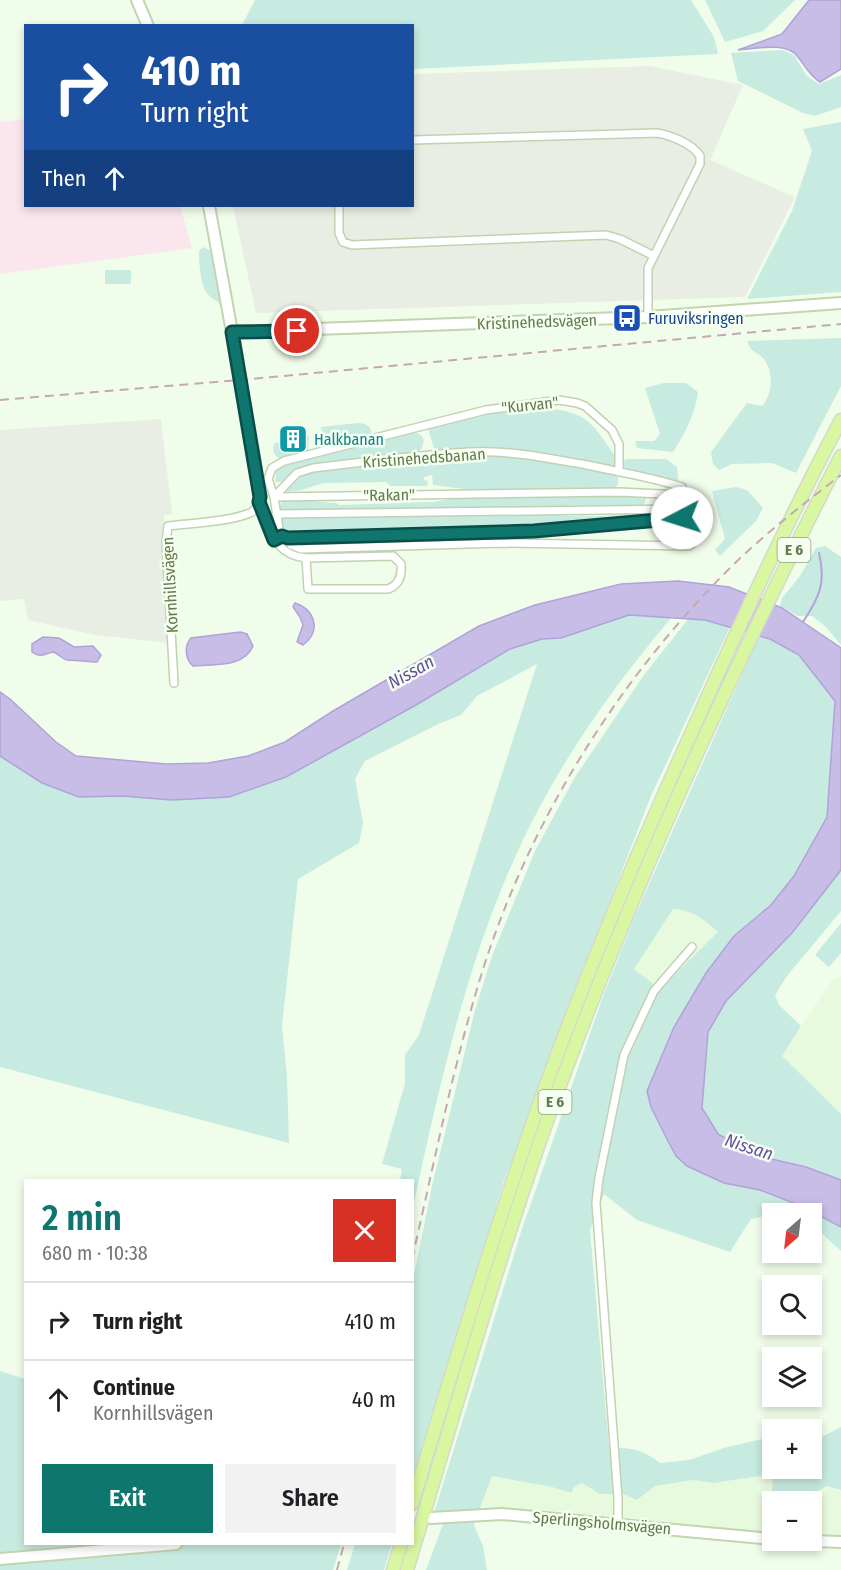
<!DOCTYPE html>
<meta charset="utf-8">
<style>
:root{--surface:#fff;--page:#f2f2f2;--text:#202124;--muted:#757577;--line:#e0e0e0;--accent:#0f766e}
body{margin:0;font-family:"Fira Sans Condensed",sans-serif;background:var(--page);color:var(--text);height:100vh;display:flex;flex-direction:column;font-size:22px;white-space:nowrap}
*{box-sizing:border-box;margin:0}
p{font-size:20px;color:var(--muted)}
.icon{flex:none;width:33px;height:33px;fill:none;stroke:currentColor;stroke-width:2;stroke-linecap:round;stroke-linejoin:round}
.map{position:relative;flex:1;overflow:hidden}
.sheet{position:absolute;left:24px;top:1179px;width:390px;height:366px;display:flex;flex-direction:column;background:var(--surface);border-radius:0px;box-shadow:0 3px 9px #0003}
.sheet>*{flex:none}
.guide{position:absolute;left:24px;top:24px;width:390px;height:183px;border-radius:0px;box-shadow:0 3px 9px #0003;background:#1a4fa0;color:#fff;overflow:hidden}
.needle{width:39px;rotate:208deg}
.controls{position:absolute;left:762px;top:1203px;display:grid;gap:12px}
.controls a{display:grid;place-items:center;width:60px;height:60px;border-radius:0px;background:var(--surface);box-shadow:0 3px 9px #0003;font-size:30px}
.pin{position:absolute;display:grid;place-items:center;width:51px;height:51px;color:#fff;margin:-26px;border:3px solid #fff;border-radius:50%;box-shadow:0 2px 6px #0007}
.me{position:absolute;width:66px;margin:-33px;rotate:265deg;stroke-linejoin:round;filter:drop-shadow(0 0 4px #0008)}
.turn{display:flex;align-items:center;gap:21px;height:126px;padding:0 18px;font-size:27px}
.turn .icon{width:78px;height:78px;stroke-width:2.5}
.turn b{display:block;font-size:42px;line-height:51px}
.then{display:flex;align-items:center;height:57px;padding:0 18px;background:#0003;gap:12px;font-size:22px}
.round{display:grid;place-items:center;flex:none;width:63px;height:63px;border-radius:0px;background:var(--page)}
.head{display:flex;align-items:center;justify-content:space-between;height:102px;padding:0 18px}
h1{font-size:36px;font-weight:600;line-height:45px;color:var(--accent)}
.button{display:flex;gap:12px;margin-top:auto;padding:12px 18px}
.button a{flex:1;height:69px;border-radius:0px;background:var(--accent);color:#fff;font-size:24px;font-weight:600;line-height:69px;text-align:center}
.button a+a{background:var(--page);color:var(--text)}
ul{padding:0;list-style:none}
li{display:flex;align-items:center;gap:18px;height:78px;padding:0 18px;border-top:2px solid var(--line)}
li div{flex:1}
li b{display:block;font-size:22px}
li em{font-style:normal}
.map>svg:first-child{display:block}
</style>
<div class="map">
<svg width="841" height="1570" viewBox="0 0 841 1570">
<rect width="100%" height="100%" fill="#f0fdea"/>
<path fill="#e8fade" d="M673,909L692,912L719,931L660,989L633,969Z
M841,976V1114L781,1056L832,980Z
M773,1474L771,1517L772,1534L481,1507L492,1476L552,1487L571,1493L574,1487L582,1482L600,1494H623L637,1500L655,1486L693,1480L714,1483Z
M827,1486L841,1490V1537H812V1502H808L809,1495Z"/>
<path fill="#e8eee3" d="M650,66L743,85L710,160L795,197L745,297L256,313L233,206H412L413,74Z
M161,419L172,514L164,515L170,643L95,635L28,620L24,599L0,601V430Z"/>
<path fill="#fae6ec" d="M25,119L26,206H180L192,248L0,274V122Z"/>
<path fill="#c7ebe0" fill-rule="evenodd" d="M255,0H691L714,37L718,54L413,69L412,26L242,25Z
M705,0H795L763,31L725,42Z
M782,50L794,55L807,76L819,84L841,75V107L815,116L803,113L738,81L731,53Z
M841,122V292L747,299L792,211L812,151L803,129Z
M203,247L214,252L222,305C217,301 210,298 206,292C200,282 199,262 199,251Z
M105,270H131V284H105Z
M841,338V386L796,473L772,463L732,464L719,470L713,464L711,452L747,403L762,406C773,394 774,371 763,358C755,350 752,354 747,341Z
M664,383H686L698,392C695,415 685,433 673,452L637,448L635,441H654L660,434L645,388Z
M542,408C588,411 592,423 617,459L616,467L534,452L508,450L435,452L428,428L475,416L478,418L480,415Z
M358,423C366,423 373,427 371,436L315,449L314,434L322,432L321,427Z
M411,432L420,434L424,440L422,448L417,453L319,463L297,470L283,482H275L276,470L285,464Z
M306,436H309L308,452L279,458C274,456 271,448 275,443L280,442L281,446L300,442V446H306Z
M476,454L534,458L614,473L618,475V484L614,489L609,490L479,491L433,485L432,475L424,477V480L428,481L427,486H390L386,482L324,483L301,490L287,492V489L293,481L309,473Z
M626,459H666L677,467L678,480L676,482L623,469V461Z
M736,487L747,490L763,508L756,521L720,556L715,550L725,539L712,491Z
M642,494L646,498L644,506C595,503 546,507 498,509C426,511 354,508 283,511L279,508L282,501C291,497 323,503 336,503L339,505L433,502L469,496Z
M648,512H671L675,513L502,530L294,536L283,529L280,518L283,517L515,513C558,516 604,519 648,512Z
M509,535L510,540L307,546L300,545L294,541Z
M825,546L841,557V645L826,627L812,616H798L780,606L782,598L800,576L816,548Z
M629,615L672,617C621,677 573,743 536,814C472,936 442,1074 413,1207L412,1180H400L402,1169L382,1164L405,1083V1055L419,1035L537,664L477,696L461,715L438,724L365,761L355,779L363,823L359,843L298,879L282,1026L287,1077L289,1143L0,1067V756L42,783L79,797L122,796L172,800L229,797L286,777L416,705L510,649L542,639L561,638Z
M689,618L705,620L730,627L651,796L577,986L504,1181L413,1477V1280L432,1186L475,1010L492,956L535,851L575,777L644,675Z
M759,636C798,647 813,668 835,700L827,817L794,876L771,905L734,936L706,973L674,1027L647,1091L687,1166L724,1183L760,1190L801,1206L838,1224L841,1227V1251L818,1230L812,1226V1214L782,1212L751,1219L730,1252L637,1220L604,1194L590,1230L609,1448C629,1447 644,1450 660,1463L689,1460L724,1448L762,1439H772V1468H812V1442L841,1427V1490L827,1486L810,1495L808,1501L772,1502V1517H771L773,1474L714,1483L693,1480L655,1486L637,1500L623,1494H600L582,1483L574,1487L571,1493L552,1487L492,1476L474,1525L483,1546L487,1570H426L447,1513H434L521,1232L602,999L634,918ZM673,909C691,909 705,920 718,932L660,989L634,969Z
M841,870V911L787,976L775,995L779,1005L801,1026L782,1056L841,1114V1180L806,1167L755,1155L718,1134L702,1108L708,1032L726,1001L792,933Z
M841,923V953L829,967L815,955Z
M0,1371L25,1379L26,1544H341L333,1570H0Z
M355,1544H392L384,1570H347Z"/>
<path fill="#c7bde7" stroke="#b0a3d9" stroke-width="1.5" d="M809,0H841V69L820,82C809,75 806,67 798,57C787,41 755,49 738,50L782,34Z
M678,581L729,587L782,608L841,648V870L792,933L726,1001L708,1032L702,1108L718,1134L755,1155L806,1167L841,1180V1227L801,1206L760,1190L724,1183L687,1166L676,1156L668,1141L651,1107L647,1091L674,1027L706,973L734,936L771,905L794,876L827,817L835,701L799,655L770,639L705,620L629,615L561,638L542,639L510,649L416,705L286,777L229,797L172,800L122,796L79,797L42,783L0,756V692L10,699L56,742L76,756L166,764L208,763L248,756L285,742L333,711L479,626L535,605L621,584Z
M295,603C315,610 322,631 303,645L297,642L303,625L300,617L293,607Z
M240,632L247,634L253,646C244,668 214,664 193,666C185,659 184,646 191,638Z
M43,637L59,638L74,647L93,646L101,655L97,662C94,662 70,660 67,660C63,659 59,655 54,652C45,653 41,659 32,652V644Z"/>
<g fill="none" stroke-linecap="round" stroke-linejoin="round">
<path stroke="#b0a3d9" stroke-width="2" d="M803,622C820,596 826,583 819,553"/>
<g stroke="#c1d2b1" stroke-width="10">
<path id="street" d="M412,140L657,133C670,135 693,144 700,156V164L648,268V317
M339,206V233L343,242L352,245L606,235L620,239L654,256
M619,472V444L612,430L585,406L577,403L559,400L486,410L284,461L272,468L268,479L274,497L297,473L313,468C364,462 417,455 469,452C509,450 548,458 587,465C619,472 650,477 682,487C682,497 682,508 682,518L534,531L285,538L280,535L274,497L619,492L682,495
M259,502C271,529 272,554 306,558L393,556L401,564C402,575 399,585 388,589H308L306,558
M276,514L682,509
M288,538L291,545L301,549L501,543L689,546C706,535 702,519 682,518
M174,683L166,542L168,526C192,523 228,522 250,513C256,510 259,504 260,497L232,332
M618,1524V1498L596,1203L599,1178L624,1055L654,991L692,947"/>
</g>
<g stroke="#c1d5ae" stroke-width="14">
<path id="secondary" d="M137,0L148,26
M209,206L232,332L648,317L841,303
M431,1518L502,1514L772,1539
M785,1540L841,1542
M0,1559L176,1544"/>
</g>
<g stroke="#d4d9cd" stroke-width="15">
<path id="highway" d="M412,1504C455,1363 496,1223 546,1085C590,963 641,844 694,727C740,623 788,520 841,420
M393,1570L401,1544
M407,1570C456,1409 501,1246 559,1088C639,871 736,661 841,456"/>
</g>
<use href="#street" stroke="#fff" stroke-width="7"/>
<use href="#secondary" stroke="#fff" stroke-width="10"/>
<use href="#highway" stroke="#d9f7a1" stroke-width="12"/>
<path stroke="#c8a7b3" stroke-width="2" stroke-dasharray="9 6" stroke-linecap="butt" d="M0,400L240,380L841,324
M412,1259C435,1160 454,1060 485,963C533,816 619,679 728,570C763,535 802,505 841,475
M337,1570L344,1544"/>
</g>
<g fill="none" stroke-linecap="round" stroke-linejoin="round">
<g stroke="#0a4d48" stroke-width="15">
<path id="route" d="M297,331L232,332L260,497L259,502L274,540L282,536L288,538L534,531L682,518"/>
</g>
<use href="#route" stroke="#0f766e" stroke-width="10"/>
</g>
<defs>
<g id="bus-square" transform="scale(1.5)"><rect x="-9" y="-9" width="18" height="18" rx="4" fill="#1a4fb4" stroke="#f5fff1"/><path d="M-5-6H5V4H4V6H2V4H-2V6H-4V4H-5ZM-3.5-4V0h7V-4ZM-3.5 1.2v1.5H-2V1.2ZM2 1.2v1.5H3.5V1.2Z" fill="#fff"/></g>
<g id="building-square" transform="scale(1.5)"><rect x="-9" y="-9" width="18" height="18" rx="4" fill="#0f9aa8" stroke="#f5fff1"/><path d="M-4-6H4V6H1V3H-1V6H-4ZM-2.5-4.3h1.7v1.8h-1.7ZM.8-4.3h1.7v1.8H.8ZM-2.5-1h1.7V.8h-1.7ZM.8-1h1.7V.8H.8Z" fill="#fff"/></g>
</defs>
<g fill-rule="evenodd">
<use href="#bus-square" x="627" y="318"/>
<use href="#building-square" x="293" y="439"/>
</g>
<g text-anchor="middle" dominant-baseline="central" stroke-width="5" stroke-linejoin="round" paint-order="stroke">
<g fill="#f5fff1" stroke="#90a17e" stroke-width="1.5">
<rect x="777.5" y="538" width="33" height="24" rx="4.5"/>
<rect x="538.5" y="1090" width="33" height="24" rx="4.5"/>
</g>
<g font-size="15" font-weight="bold" fill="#65794c">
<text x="794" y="550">E 6</text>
<text x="555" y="1102">E 6</text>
</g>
<g font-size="16" fill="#164399" stroke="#f5fff1" text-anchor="start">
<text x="648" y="318">Furuviksringen</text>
</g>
<g font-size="16" fill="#65794c" stroke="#f5fff1">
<text transform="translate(537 322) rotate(-2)">Kristinehedsvägen</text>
<text transform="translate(530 405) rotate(-6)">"Kurvan"</text>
<text transform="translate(424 458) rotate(-4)">Kristinehedsbanan</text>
<text transform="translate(389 495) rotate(-1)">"Rakan"</text>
<text transform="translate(170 585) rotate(-93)">Kornhillsvägen</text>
<text transform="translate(602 1523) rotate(5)">Sperlingsholmsvägen</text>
</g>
<g font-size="16" fill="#0d838f" stroke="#f5fff1" text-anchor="start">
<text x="314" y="439">Halkbanan</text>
</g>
<g font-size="18" font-style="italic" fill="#634ea2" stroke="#f5fff1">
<text transform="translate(411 672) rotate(-29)">Nissan</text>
<text transform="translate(749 1147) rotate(18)">Nissan</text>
</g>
</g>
</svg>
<div class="controls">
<a><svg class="needle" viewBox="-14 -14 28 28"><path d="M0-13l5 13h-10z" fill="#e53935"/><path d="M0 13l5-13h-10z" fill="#757577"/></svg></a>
<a><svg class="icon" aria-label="search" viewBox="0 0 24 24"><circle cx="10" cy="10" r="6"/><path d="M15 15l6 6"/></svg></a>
<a><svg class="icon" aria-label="layers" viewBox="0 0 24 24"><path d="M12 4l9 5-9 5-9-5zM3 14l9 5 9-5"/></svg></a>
<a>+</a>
<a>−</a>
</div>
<div class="pin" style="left:297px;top:331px;background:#d93025"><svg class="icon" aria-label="arrive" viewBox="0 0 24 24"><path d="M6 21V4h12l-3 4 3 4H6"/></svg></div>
<svg class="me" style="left:682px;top:518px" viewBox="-20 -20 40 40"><circle r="19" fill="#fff"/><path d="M0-13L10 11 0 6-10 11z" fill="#0f766e"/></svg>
<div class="guide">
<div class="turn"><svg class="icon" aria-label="right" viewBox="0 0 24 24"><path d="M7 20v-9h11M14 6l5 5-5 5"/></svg><div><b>410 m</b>Turn right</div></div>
<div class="then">Then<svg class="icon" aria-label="ahead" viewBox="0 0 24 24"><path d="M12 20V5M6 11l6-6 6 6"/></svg></div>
</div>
<section class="sheet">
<div class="head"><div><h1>2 min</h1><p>680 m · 10:38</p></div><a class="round" style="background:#d93025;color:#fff"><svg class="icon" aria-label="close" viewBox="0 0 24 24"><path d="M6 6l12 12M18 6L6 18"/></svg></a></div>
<ul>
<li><svg class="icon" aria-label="right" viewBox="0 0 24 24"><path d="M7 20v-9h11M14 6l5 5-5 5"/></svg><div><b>Turn right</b></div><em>410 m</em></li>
<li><svg class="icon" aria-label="ahead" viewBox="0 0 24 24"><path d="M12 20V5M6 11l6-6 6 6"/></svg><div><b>Continue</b><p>Kornhillsvägen</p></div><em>40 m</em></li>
</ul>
<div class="button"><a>Exit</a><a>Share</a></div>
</section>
</div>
